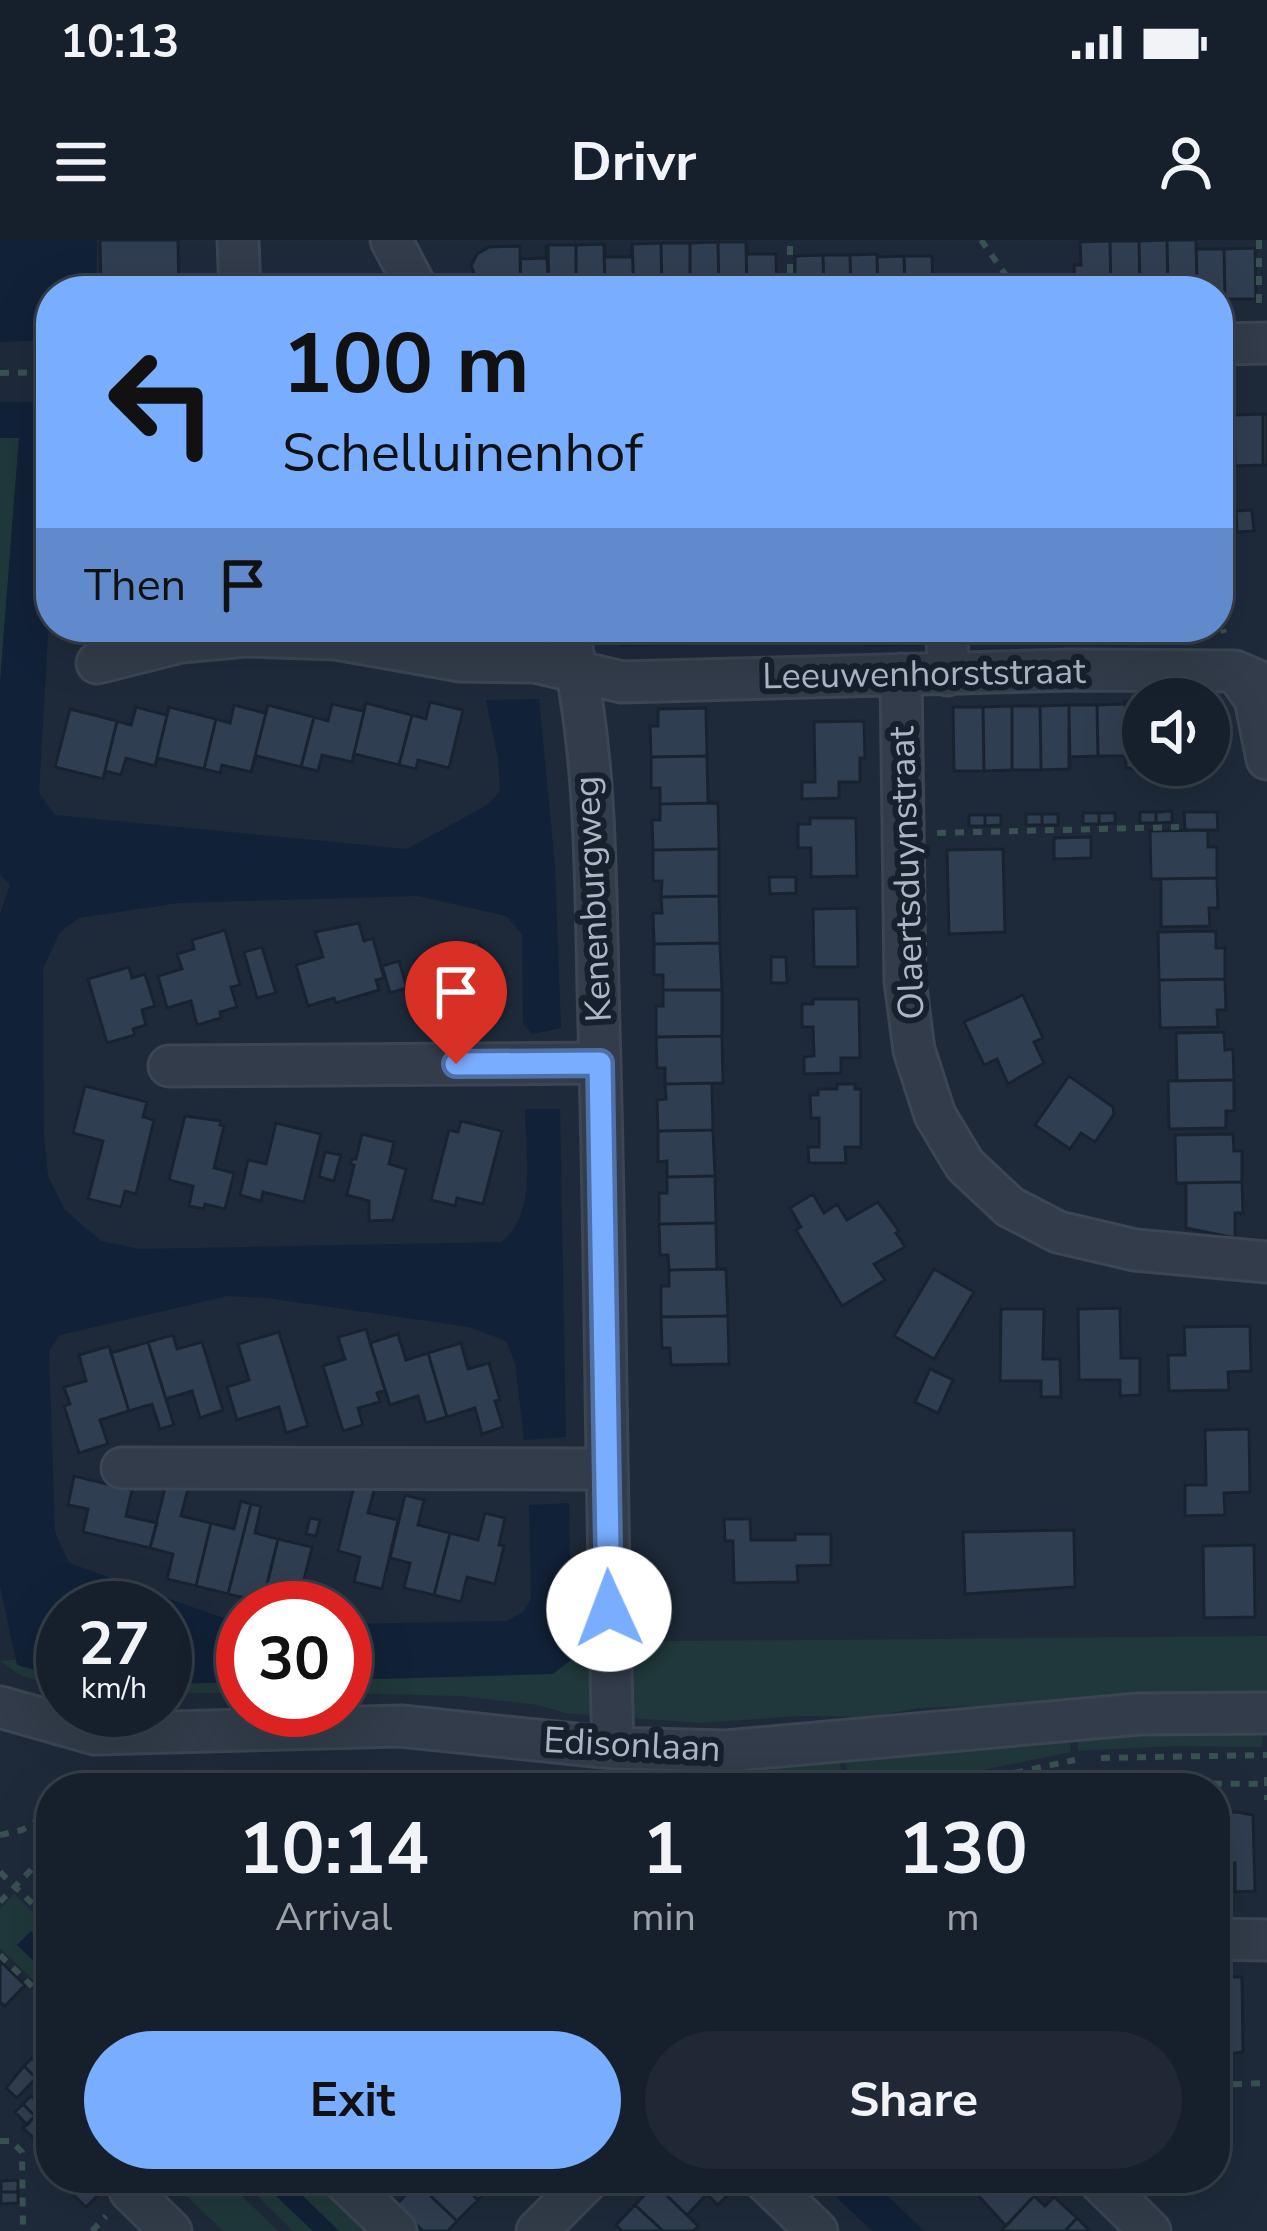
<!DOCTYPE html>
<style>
:root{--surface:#16202c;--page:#1f2834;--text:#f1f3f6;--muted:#9ea3a9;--line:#353e48;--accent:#79adff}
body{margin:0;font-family:"Nunito Sans",sans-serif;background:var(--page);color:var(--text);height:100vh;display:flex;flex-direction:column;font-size:45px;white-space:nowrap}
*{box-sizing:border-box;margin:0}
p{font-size:39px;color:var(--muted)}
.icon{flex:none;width:66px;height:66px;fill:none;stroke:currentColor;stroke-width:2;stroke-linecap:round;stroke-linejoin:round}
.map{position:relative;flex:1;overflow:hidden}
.panel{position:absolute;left:36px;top:1533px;width:1194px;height:420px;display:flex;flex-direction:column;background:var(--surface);border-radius:48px;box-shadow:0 12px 48px #0002,0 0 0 3px var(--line)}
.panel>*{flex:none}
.banner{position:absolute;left:36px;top:36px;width:1197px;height:366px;border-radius:48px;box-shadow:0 12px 48px #0002,0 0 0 3px var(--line);background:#79adff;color:#111;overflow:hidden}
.fabs{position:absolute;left:1122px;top:438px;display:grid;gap:24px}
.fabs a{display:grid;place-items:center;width:108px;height:108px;border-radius:50%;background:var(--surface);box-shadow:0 12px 48px #0002,0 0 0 3px var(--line);font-size:60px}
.speed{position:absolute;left:36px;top:1341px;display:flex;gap:24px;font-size:60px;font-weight:700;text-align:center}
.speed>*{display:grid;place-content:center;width:156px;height:156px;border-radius:50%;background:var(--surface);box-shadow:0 12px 48px #0002,0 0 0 3px var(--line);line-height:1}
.speed small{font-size:30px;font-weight:400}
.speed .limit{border:18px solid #d22;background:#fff;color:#111}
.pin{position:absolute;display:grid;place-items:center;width:102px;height:102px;color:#fff;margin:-123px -51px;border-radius:50% 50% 50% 0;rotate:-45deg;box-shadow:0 0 12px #0007}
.pin .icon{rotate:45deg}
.me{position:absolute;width:132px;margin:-66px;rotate:358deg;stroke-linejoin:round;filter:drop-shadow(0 0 9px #0008)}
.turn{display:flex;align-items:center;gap:42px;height:252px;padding:0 48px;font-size:54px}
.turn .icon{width:156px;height:156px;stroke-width:2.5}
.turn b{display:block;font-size:84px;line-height:102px}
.then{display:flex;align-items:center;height:114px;padding:0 48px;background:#0003;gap:24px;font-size:45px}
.eta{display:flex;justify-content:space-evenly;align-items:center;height:204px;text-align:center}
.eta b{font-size:72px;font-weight:700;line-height:84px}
.cta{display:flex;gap:24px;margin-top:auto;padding:24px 48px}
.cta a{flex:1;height:138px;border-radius:72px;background:var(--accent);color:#111;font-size:48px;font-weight:700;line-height:138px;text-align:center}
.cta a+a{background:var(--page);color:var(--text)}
.status{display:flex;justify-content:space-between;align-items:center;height:84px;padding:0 60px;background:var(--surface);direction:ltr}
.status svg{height:33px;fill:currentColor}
header{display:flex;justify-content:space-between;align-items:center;height:156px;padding:0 48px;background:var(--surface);font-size:54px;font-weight:700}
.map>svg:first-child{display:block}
</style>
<div class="status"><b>10:13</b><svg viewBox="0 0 49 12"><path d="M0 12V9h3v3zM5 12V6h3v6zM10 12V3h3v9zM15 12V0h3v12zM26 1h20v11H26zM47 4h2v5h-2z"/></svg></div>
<header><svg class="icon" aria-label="menu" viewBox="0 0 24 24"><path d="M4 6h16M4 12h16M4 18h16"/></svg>Drivr<svg class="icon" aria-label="person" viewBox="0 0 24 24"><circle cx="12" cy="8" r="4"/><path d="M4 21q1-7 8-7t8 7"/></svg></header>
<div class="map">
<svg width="1267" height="1991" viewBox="0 0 1267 1991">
<rect width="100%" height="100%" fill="#1e2a3a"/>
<path fill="#20383b" d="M19,197L0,443V198Z
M1267,1396V1456L917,1468L872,1477L800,1476L699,1483L566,1473L538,1465L460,1456L345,1453V1404Z
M243,1407V1453H165V1410Z
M63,1416V1448L22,1436L0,1421Z
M1263,1488L1262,1507L1175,1506L1078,1511L1077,1494Z
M1070,1496L1071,1512L894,1548H850L845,1517Z
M839,1517L844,1548H748C773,1520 804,1521 839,1517Z
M14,1654L51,1690V1711L31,1692L18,1705L51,1738V1757L0,1708V1669Z
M151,1938H223L278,1991H223L169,1939L153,1956L143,1946Z
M239,1938H257L313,1991H293Z
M284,1938H327L380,1991H339Z"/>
<path fill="#112137" d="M0,0H97L96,51H51V100L0,102Z
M0,162H51V343L39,553L55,575L407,609L489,564L500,551L498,519L486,460L539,459L555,625L561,788L532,794L523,784L522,694L506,676L418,656L179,663L79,678L60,692L43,728L44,896L48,936L65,970L101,1001L140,1009L501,1002C538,975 525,911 525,869H560L566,1197L524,1200L515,1123L506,1101L469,1087L267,1058L228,1056L60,1095L49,1111L55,1292L69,1323L243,1385V1442L165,1444V1368H63V1438L17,1425L0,1346V674L10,645L0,635V443L19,198H0Z
M569,1263L572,1419L553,1434L345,1440V1384L506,1381L523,1372L531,1359L529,1265Z
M31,1691L51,1711V1738L17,1705Z
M257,1938H284L339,1991H313Z
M816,1938H869L924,1991H872Z"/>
<path fill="#303e51" stroke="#192330" stroke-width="3" d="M100,0H178L179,51H101Z
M1167,0L1168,51H1140L1139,1Z
M1167,0H1196L1197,51H1168Z
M1196,0L1197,9H1224L1225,59H1218V51H1197Z
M1110,1H1139L1140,51H1111Z
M1110,1L1111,51L1075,49L1074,25H1081L1080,2Z
M718,2H746L747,51H719Z
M718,2L719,51H690V3Z
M746,2L748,14H776L777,51H747Z
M661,3L662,51H634L632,4Z
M661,3H690V51H662Z
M604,4L605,51H576V5Z
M604,4L606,17H631L632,4L634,51H605Z
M546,5L549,51H521L520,19L546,18Z
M548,5H576V51H549Z
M520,6L521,51H490V44L476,38L471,26L477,14L489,7Z
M1255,8L1256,59H1225L1224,9Z
M877,14L878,51H851L850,15Z
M823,15L824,51H795V16Z
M823,15H850L851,51H824Z
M904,16L905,51H878L877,17Z
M904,16H932L933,51H905Z
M1263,174H1267V225H1263Z
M1263,174V225L1235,226L1234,175Z
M1218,175H1234L1235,226H1218Z
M1252,270L1254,291L1237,292L1236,271Z
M622,387H650V404L622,405Z
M650,387H677V404H650Z
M677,387H704V403L677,404Z
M704,387H731V403H704Z
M731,387H758V403H731Z
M758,387H784L785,402L758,403Z
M784,387H813V402H785Z
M864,387H928L929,404L865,405Z
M1124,461H1126V528L1125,516H1098L1097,465L1124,464Z
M1126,461H1143V525L1155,528H1126Z
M430,462L463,470L449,528L418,520L416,529L399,525L412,475L426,479Z
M366,463L352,522L322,515L318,531L301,527L314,477L328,481L332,464L363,471Z
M366,463L412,475L399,525L355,514L352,522Z
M1209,463L1212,472L1213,514H1209Z
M234,465L265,473L268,465L251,532L222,525L220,533L204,529L216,479L230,483Z
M268,465L314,477L301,527L257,516L251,532Z
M1069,465V529L1041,530L1040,466Z
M1069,465H1097L1098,516L1070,517V529Z
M1012,466H1040L1041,530H1012Z
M1012,466V530L984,531L983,467Z
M136,467L166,475L169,467L155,526L126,518L121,535L106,531L103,539L117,481L131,485Z
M169,467L216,479L204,529L158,518L155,526Z
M953,467H983L984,531H954Z
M706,468L707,516L651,517L650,486H658V469Z
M70,469L117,481L103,539L55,527Z
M864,481L865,518H860V542H839V558L802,559V542H815L814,482Z
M707,516L708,561L718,563L660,564V548H651V517Z
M718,563L719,609L653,610L652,580H660V564Z
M1172,571V582L1156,583V572Z
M1140,572H1156V583H1140Z
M1184,572H1217L1218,590H1185Z
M1083,573H1099V584H1083Z
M1099,573H1115V583L1099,584Z
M1026,574H1042V585H1026Z
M1042,574H1058V585H1042Z
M969,575H985V586H969Z
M985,575H1001V585L985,586Z
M810,578H856L857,636L811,637V608H798V584H810Z
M1208,590V607H1217V638L1151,639L1150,591Z
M1091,597V618L1054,619V598Z
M719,609V656L661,657L662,641H653V610Z
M1003,609L1005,692L949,694L947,610Z
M769,637H796V653L770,654Z
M1217,638L1218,668H1209L1210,686L1161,687V640L1151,639Z
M719,656L720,703L654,704L653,673H662L661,657Z
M857,668L858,727H814L813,669Z
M359,683L364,701L373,698L384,738L376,740L379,750L336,763L334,758L308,766L296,725L323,717L315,692Z
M225,690L240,745L231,747L237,767L220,772L221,778L197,785L191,761L167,768L158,736L182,729L177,714L194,709L192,700Z
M1216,691V708H1225V739L1159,740L1158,692Z
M478,701L484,720L488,722L469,728L474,729L484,762L479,763L483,776L452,785L450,789V785L443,787L440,775L432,777L415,720Z
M720,703L722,750H663V735H654V704Z
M262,707L276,753L257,758L244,712Z
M771,717H786L787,743H771Z
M399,721L407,748L390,753L382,726Z
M129,727L132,738L145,734L155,766L142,770L146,785L133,789L135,795L107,803L88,739Z
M1225,739L1226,770H1217L1218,787L1160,788L1159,740Z
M663,750H722V796L656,797V766H663Z
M1023,755L1043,798L1034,802L1044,823L1008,844L997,819L984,825L964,782Z
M813,759H859L860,818H841V833L804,834V817L814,816L813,787H802V764H813Z
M1224,792L1225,810L1233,809L1234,840L1168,841L1177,840L1176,793Z
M722,796L723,843L665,844V828H657L656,797Z
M1069,836L1113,867L1114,874L1095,902L1081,893L1070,909L1035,885Z
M1234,840V871H1226V888L1169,889L1168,841Z
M723,843L712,844L713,890L658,891L657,860L666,859L665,844Z
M837,844H855V849H861V907H845L846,923H809L808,907H819V878H811L810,855H818V849H837Z
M85,846L147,862L143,877L154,880L136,954L125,951L121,967L88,959L103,901L73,893Z
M185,876L221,881L220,885L224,886L214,928L234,933L225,969L205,964L204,969L189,966L193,946L169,940Z
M461,881L502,891L483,964L457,958L455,966L431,960L449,890L458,892Z
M276,883L321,894L304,962L263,952L261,961L240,955L248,920L266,924Z
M713,890L715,936L667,937V921L658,922V891Z
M362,894L394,902L389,924L406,929L393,980L369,981V961L347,955L354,925L350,924L352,919H356Z
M1233,894L1234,911H1242V942L1176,943L1175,895Z
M325,912L341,915L334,941L319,937Z
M715,936L716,983L659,984V953H667V937Z
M1242,942L1243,973H1235V998L1186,988V944L1176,943Z
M813,954L824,973L837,964L847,980L878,962L899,991L896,993L905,1007L874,1024L885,1040L842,1066L796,990L801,987L790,968Z
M716,983L717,1028L726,1029L669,1030L668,1015H660L659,984Z
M726,1029L728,1076L661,1077V1046H669V1030Z
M934,1029L974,1052L934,1119L894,1096Z
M1120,1068L1121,1118H1140V1155L1120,1156V1140H1079L1078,1069Z
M1001,1069H1044L1043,1119H1060L1061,1157H1041V1141H1000Z
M728,1076L729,1124L671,1125L670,1108H662L661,1077Z
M1250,1086L1251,1131L1228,1132L1229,1150L1169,1151L1168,1115H1185L1184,1087Z
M366,1089L385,1150L377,1153L380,1162L358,1168L363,1185L343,1191L323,1126L345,1119L338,1097Z
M279,1092L308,1186L286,1193L279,1167L237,1180L227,1147L249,1140L238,1104Z
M398,1094L406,1120L428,1113L447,1177L426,1183L418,1156L390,1165L370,1103Z
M173,1095L177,1109L202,1102L223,1170L200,1178L192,1151L166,1159L148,1102Z
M148,1102L174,1185L160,1189L152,1164L129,1171L111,1113Z
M461,1103L468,1129L489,1123L500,1160L495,1161L503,1187L482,1194L475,1168L447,1177L428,1113Z
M109,1106L129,1171L100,1180L108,1204L79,1213L64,1166L70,1164L64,1147L86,1141L79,1115Z
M930,1129L953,1140L938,1173L915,1162Z
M1249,1189L1250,1252L1224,1253L1225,1275L1185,1276V1245H1206L1205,1190Z
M74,1236L132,1250L126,1276L157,1283L150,1308L83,1292L88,1269L68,1265Z
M355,1242L375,1247L368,1273L398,1280L382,1349L354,1342L360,1317L338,1311Z
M166,1244L188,1249L181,1276L211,1283L196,1346L167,1339L173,1314L150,1308Z
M405,1255L424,1260L418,1285L450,1293L434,1355L404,1348L410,1323L390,1318Z
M241,1261L251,1264L228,1354L196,1346L211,1283L234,1289Z
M251,1264L261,1266L255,1293L278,1299L263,1362L228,1354Z
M485,1273L505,1278L499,1305L504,1306L495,1344L467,1337L461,1362L434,1355L450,1293L478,1300Z
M310,1278L320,1280L316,1296L306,1294Z
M724,1279H750L751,1300H795V1294H831V1325L797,1326L798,1342L734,1343L733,1301H725Z
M1074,1290L1075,1347L965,1354L963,1292Z
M278,1299L312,1307L298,1364L264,1356Z
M1254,1305L1255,1377L1204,1378L1203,1306Z
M1237,1572L1253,1575L1255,1651L1235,1652V1623L1215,1624V1573Z
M0,1721L25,1745L5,1766L0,1762Z
M1222,1737H1242L1243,1812L1215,1816V1767H1223Z
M32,1818L44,1830L36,1838L24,1826Z
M24,1826L36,1838L17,1858L6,1848Z
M31,1856L43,1867L35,1876L23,1864Z
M23,1864L35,1876L27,1885L15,1872Z
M35,1876L47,1887L35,1899L23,1888Z
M56,1938H99L107,1946L86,1967Z
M422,1938H456L478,1960L457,1981L417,1943Z
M456,1938H499L478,1960Z
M661,1938H690L707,1954L687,1975L655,1944Z
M690,1938H744L718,1965Z
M961,1938H985L973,1950Z
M985,1938H1032L1024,1946L1034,1956L1006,1986L973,1950Z
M18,1940V1952H1V1941Z
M417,1943L457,1981L448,1991H423L396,1965Z
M655,1944L698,1986L693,1991H663L635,1965Z
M1,1952H18V1963L1,1964Z
M1034,1956L1045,1966L1054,1957L1077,1978L1065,1991H1001Z
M635,1965L663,1991H622L616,1985Z
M1077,1978L1090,1991H1065Z"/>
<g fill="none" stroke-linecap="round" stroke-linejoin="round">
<g stroke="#3b4553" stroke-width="45">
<path id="minor" d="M238,0L240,51
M391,0L418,51
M1218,104L1267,103
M567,387C599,515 595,655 599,787C606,1027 606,1267 613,1508
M947,387L948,435
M97,423L181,402L245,396L336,399L461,421L535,422L622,442L1071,430L1235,431L1267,445
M1235,431L1255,459L1267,519
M901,434L905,741L914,810L935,875L965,925L1010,967L1058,992L1135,1010L1267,1022
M169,826L600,823
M122,1228L604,1229
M0,1467L95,1494L401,1486L613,1508L726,1511L1139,1474L1267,1473
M724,1548L726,1511
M1215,1699L1267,1700
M341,1938L396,1991
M762,1938L817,1991
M1096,1938L1150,1991
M130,1951L171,1991
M537,1991L590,1938"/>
</g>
<path stroke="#395153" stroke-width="6" stroke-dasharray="9 9" stroke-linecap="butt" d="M981,0L1017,51
M1259,0V70
M790,51V0
M0,133L51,132
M1218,372L1224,393
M937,593L1179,587
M1101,1518L1267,1515
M1267,1537V1560
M94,1548L383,1536L459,1548
M944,1548L1075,1520
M1087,1548L1124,1543L1267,1544
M0,1595L22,1590L51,1573
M0,1632L51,1682
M0,1662L51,1609
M0,1715L51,1765
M1215,1845L1267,1843
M0,1901H11L22,1912L23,1991
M92,1991L106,1976"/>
<use href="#minor" stroke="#323c4a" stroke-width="39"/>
</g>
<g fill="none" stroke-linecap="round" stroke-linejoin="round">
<g stroke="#4f70a6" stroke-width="30">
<path id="route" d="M456,824L600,823L609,1369"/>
</g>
<use href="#route" stroke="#79adff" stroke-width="21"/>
</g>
<g text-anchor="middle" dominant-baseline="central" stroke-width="12" stroke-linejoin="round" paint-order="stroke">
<g font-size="36" fill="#acb6c7" stroke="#17212e">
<text transform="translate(924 434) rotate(-1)">Leeuwenhorststraat</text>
<text transform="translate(907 633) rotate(-92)">Olaertsduynstraat</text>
<text transform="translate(593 659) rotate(-93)">Kenenburgweg</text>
<text transform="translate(632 1505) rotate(3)">Edisonlaan</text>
</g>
</g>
</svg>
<div class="fabs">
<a><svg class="icon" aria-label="sound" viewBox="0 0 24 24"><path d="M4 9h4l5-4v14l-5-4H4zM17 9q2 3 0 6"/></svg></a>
</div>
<div class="speed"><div>27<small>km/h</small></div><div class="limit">30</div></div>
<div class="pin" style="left:456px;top:824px;background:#d93025"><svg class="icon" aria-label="arrive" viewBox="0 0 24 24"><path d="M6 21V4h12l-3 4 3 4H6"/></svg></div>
<svg class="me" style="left:609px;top:1369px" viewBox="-20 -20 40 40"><circle r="19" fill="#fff"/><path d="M0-13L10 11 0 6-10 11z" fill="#79adff"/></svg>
<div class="banner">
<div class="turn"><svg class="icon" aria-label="left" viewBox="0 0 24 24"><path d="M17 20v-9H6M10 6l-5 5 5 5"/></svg><div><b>100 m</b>Schelluinenhof</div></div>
<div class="then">Then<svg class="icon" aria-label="arrive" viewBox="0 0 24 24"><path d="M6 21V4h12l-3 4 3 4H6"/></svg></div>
</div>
<section class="panel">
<div class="eta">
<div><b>10:14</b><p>Arrival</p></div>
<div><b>1</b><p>min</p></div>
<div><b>130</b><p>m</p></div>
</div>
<div class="cta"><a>Exit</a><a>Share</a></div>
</section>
</div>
